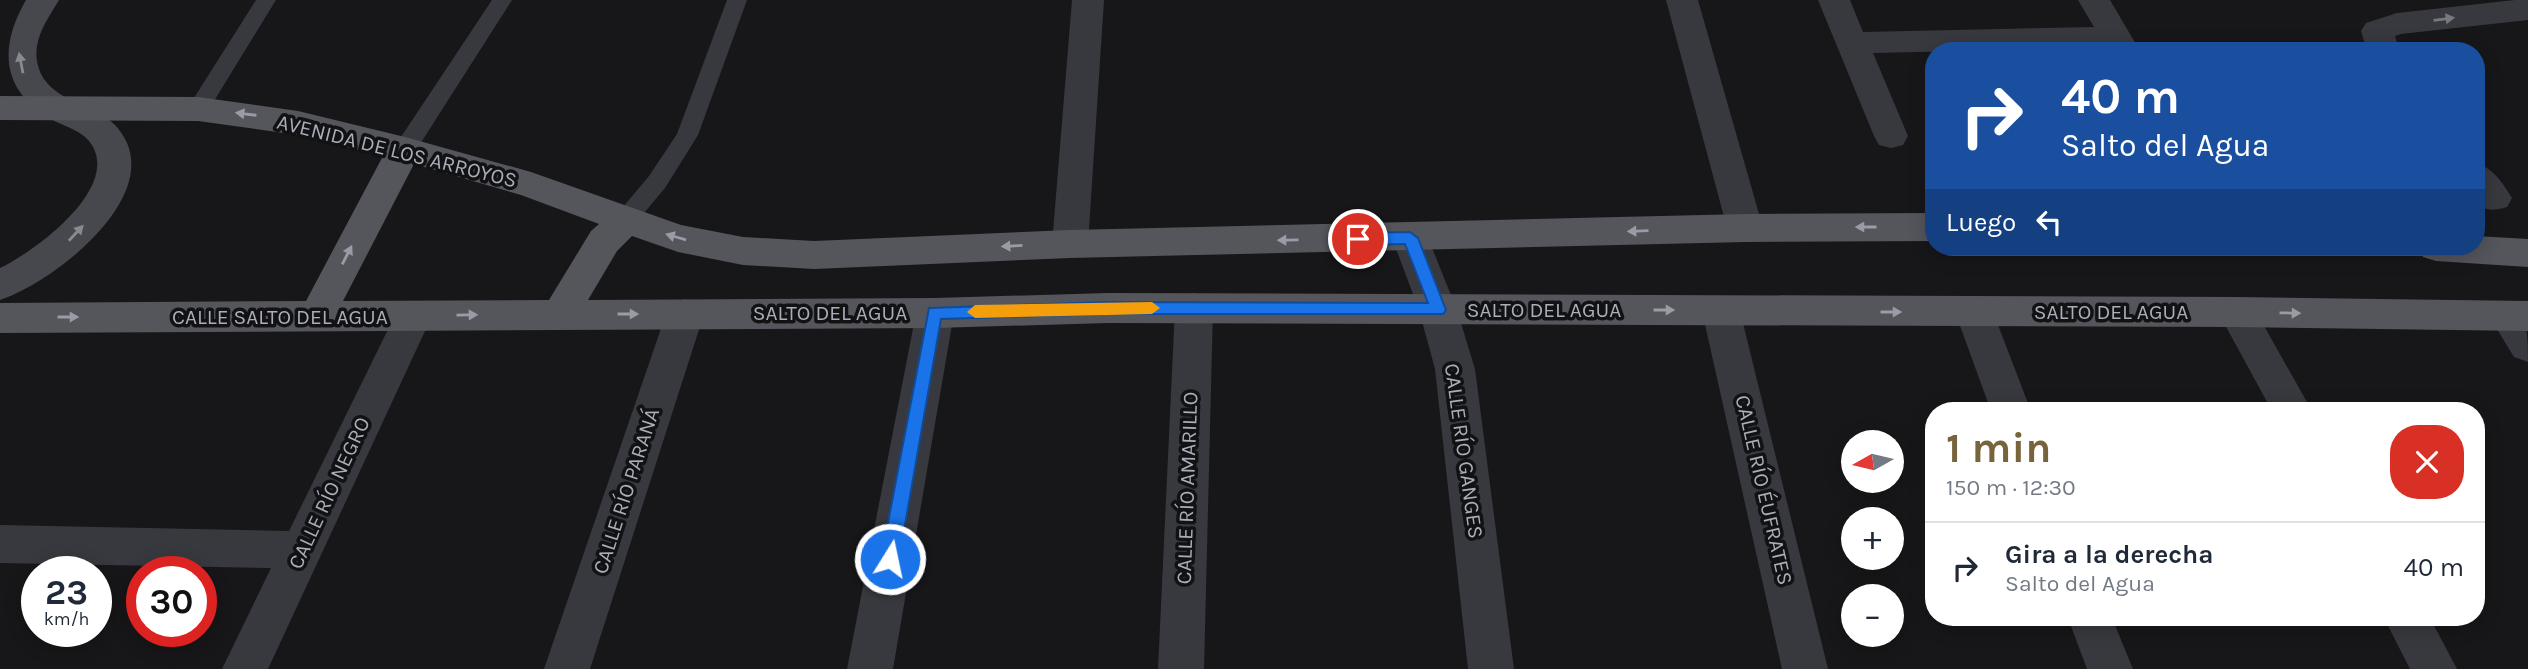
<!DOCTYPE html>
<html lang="es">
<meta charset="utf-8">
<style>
:root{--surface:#fff;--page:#f6f6f7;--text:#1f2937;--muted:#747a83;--line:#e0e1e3;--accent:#78643c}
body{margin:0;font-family:Karla,sans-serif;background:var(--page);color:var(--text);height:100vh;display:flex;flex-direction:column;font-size:26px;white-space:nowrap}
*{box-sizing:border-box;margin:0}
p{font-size:23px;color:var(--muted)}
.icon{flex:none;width:38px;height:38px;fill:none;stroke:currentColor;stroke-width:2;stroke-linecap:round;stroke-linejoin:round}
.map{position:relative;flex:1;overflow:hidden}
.panel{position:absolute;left:1925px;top:402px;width:560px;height:224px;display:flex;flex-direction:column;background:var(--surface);border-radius:28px;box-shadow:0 4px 18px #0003}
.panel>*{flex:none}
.guide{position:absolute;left:1925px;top:42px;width:560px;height:214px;border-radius:28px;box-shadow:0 4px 18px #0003;background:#1a4fa0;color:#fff;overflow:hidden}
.needle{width:46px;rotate:262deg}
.fabs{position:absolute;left:1841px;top:430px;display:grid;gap:14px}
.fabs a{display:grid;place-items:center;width:63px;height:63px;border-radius:50%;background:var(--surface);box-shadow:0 4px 18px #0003;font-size:35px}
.speed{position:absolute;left:21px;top:556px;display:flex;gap:14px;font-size:35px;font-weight:700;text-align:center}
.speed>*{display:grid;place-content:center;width:91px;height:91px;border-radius:50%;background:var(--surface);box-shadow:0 4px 18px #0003;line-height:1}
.speed small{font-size:18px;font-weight:400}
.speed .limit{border:10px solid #d22;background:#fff;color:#111}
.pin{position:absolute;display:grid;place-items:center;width:60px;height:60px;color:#fff;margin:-30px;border:4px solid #fff;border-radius:50%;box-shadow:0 2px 7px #0007}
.me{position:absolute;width:77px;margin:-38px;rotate:10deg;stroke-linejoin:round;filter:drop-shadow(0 0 5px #0008)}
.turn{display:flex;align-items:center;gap:24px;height:147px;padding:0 21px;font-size:32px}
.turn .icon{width:91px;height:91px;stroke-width:2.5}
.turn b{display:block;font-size:49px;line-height:60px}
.then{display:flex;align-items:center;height:66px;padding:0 21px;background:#0003;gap:14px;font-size:26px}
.round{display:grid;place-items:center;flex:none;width:74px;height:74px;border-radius:28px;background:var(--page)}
.head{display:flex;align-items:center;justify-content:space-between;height:119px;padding:0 21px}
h1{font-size:42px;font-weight:700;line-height:52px;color:var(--accent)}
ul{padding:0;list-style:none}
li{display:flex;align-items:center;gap:21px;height:91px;padding:0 21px;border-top:2px solid var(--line)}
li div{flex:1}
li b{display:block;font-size:26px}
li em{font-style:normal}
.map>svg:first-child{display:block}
</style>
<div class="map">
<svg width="2528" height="669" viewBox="0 0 2528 669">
<rect width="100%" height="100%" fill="#171719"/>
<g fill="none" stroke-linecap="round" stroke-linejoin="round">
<path fill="#38393e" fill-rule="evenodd" d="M256,0H276L206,114L198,117L190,114L187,109Z
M492,0H512L413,155L405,157L397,155L394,149L397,143Z
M727,0H747L698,135L665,188L634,225L626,228L618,225L615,219L618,213L649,176L677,134Z"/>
<path fill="#38393e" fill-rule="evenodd" d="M1072,0H1104L1088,244L1083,254L1070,258L1057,254L1052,244Z
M1666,0H1698L1763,228L1758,238L1745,242L1732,238L1727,228Z
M1818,0H1850L1863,32L2094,27L2078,0H2110L2140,51H2108L2106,48L1873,53L1908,136L1903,145L1891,148L1879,145L1874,136Z
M2515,0H2528V20L2401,34L2395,36L2399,51H2367L2361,31L2366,23L2397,13Z
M2476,163C2493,168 2503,183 2512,198L2507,207C2469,219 2476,189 2476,163Z
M1410,224L1423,228L1428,238L1457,310L1475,369L1514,669H1468L1435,369L1419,310L1392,238L1397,228Z
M1194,293L1207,297L1213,308L1204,669H1158L1175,308L1181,297Z
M1721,296L1734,300L1740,311L1828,669H1782L1702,311L1708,300Z
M1974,297L1987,301L1993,312L2031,411H1991L1955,312L1961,301Z
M2237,297L2250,301L2312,411H2272L2218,312L2224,301Z
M935,298L948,302L954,313L893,669H847L916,313L922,302Z
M685,299L698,303L704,314L590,669H544L666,314L672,303Z
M413,301L426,305L432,316L268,669H222L271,568L0,563V525L289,531L400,305Z
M2508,301C2528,310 2528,336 2528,362L2514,357L2489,316L2495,305Z
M2068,618H2112L2133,669H2087Z
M2384,618H2430L2457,669H2410Z"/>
<path fill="#46484d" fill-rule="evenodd" d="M26,0H59C45,23 28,46 41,74C55,102 94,104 115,125C175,189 55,282 0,300V268C34,252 125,186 89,141C79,129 60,125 47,117C0,87 0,45 26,0Z"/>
<path fill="#54565c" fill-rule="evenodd" d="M0,96L198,97L298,111L405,137L531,172L681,225L743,237L814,241L1070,230L1745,214L1934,213V241L1745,242L1070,258L814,269L743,265L678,252L632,236L617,251L588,300L935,298L1108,293L2237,297L2528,301V331L2237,327L1108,323L935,328L0,333V303L306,301L383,156L298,135L198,121L0,120ZM414,164L521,195L599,224L591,231L549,300L343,301Z
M2476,236L2528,239V267L2436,261L2423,257L2418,247H2476Z"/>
</g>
<defs><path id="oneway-solid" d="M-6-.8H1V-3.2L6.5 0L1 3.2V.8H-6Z" transform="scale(1.75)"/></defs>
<use fill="#777981" href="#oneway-solid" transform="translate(2444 19) rotate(-7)"/>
<g fill="#878a93">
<use href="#oneway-solid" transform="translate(21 63) rotate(-101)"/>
<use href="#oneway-solid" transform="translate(76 233) rotate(-47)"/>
</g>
<g fill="#999ca6">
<use href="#oneway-solid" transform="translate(246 114) rotate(-173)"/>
<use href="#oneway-solid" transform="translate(1866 227) rotate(180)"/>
<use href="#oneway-solid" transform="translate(1638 231) rotate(178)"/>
<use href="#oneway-solid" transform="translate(676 237) rotate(-164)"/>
<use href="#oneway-solid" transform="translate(1288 240) rotate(179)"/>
<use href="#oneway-solid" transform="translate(1012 246) rotate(177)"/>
<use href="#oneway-solid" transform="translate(347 255) rotate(-63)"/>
<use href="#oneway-solid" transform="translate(1664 310)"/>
<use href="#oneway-solid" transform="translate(1891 312)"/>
<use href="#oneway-solid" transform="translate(2290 313) rotate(1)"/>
<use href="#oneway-solid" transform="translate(628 314)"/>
<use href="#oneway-solid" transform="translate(467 315) rotate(-1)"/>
<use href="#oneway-solid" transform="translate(68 317)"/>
</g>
<path fill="#1a73e8" stroke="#114b97" stroke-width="2" d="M1410,232L1418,238L1446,310L1443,314H1108L941,319L899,559L897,565L890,567L884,565L881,559L929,308L1108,302L1428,303L1405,244L1358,245L1350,239L1358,233Z"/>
<path fill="#f59e0b" d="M1152,302L1160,308L1152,314L975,318L967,312L975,305Z"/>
<g text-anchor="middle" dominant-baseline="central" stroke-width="7" stroke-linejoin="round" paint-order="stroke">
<g font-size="21" fill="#aaaeb8" stroke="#121214">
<text transform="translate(397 151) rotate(14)">AVENIDA DE LOS ARROYOS</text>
<text x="1544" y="310">SALTO DEL AGUA</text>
<text x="2111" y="312">SALTO DEL AGUA</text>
<text x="830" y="313">SALTO DEL AGUA</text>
<text x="280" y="317">CALLE SALTO DEL AGUA</text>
<text transform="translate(1464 451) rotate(82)">CALLE RÍO GANGES</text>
<text transform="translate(1187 488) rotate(-88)">CALLE RÍO AMARILLO</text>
<text transform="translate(1764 490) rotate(77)">CALLE RÍO ÉUFRATES</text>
<text transform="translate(626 491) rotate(-72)">CALLE RÍO PARANÁ</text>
<text transform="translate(329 493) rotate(-65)">CALLE RÍO NEGRO</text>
</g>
</g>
</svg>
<div class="fabs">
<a><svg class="needle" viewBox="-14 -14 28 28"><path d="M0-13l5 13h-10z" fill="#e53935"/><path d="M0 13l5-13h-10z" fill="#747a83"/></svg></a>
<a>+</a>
<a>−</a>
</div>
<div class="speed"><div>23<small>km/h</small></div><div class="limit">30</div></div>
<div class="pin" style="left:1358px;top:239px;background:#d93025"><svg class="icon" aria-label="arrive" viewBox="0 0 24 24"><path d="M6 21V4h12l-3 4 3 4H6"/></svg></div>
<svg class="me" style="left:890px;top:559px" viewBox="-20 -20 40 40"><circle r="17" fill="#1a73e8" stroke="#fff" stroke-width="3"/><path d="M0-11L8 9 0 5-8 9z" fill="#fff"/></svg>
<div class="guide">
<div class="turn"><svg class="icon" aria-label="right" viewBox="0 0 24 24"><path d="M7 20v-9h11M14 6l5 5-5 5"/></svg><div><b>40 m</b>Salto del Agua</div></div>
<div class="then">Luego<svg class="icon" aria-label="left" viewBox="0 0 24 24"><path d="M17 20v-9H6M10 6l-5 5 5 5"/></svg></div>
</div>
<section class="panel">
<div class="head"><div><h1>1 min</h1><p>150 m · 12:30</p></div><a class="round" style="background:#d93025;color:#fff"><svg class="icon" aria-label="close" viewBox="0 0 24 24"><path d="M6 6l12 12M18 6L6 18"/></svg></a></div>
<ul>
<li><svg class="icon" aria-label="right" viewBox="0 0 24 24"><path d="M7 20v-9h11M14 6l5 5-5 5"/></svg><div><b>Gira a la derecha</b><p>Salto del Agua</p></div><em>40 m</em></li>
</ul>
</section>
</div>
